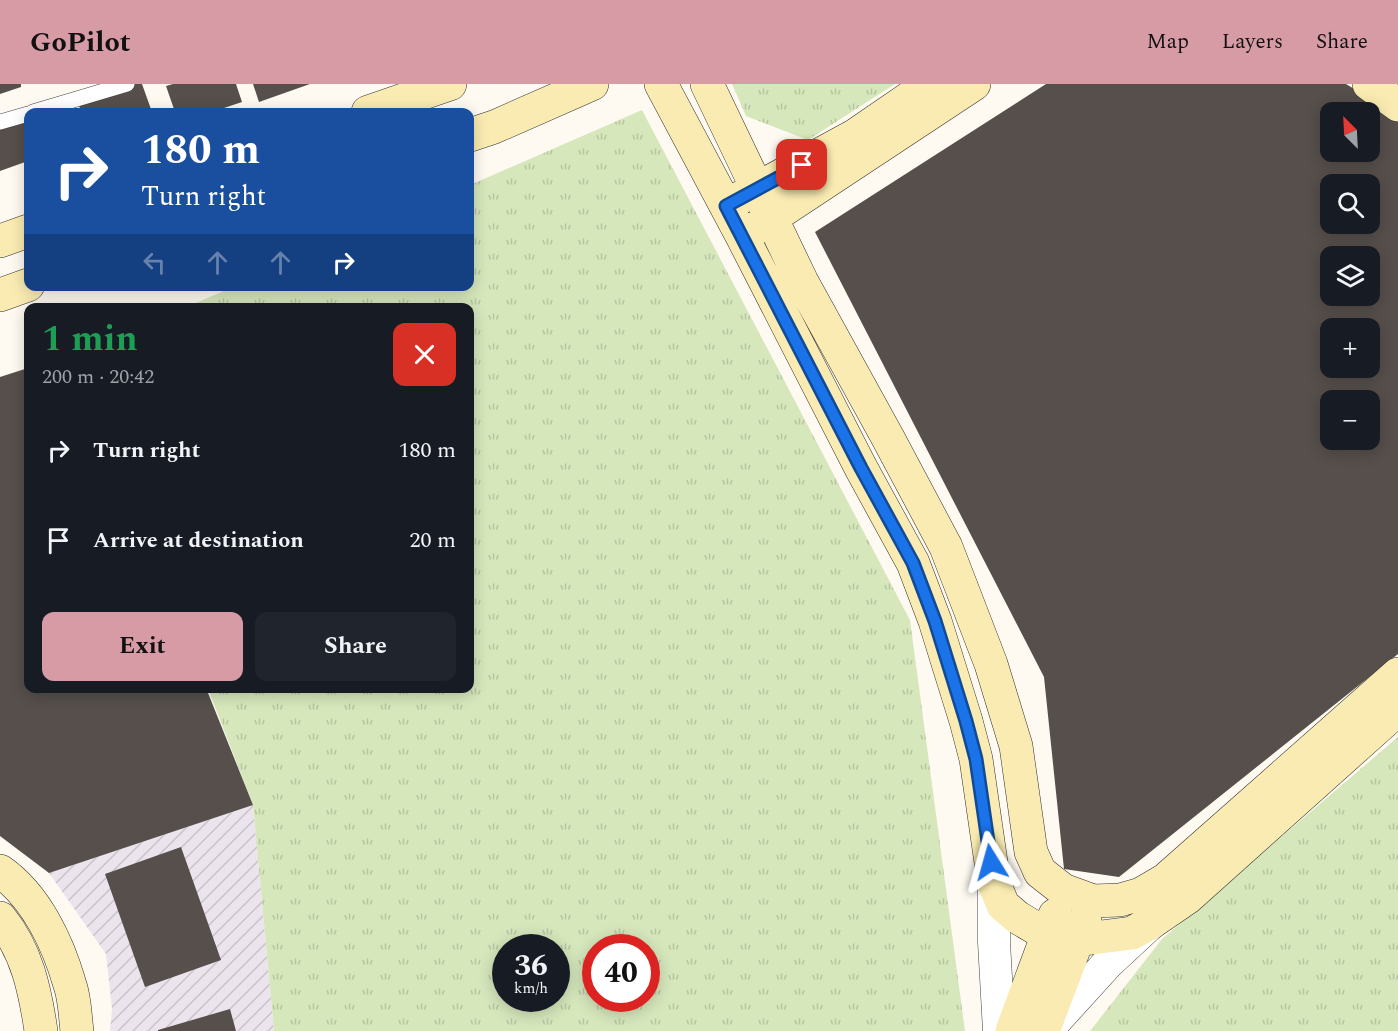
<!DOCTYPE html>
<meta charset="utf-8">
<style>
:root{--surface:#171b24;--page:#20242c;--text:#f1f3f6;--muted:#9ea1a6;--accent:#d69ba5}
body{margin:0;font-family:Spectral,serif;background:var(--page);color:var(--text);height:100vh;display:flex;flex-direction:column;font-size:22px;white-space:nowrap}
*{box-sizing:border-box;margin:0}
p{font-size:20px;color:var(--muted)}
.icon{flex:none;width:33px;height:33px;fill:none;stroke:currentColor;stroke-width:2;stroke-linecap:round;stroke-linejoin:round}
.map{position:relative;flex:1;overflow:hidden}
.drawer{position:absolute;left:24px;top:219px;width:450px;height:390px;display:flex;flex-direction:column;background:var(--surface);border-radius:12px;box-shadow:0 3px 15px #0003}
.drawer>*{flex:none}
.hud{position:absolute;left:24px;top:24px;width:450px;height:183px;border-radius:12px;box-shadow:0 3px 15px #0003;background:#1a4fa0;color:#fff;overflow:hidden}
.needle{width:39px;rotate:336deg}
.buttons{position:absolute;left:1320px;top:18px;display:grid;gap:12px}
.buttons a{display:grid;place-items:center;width:60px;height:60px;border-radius:12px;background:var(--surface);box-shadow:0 3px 15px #0003;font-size:30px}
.speed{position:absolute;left:492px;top:850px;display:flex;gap:12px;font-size:30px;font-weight:700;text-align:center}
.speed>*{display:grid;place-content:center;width:78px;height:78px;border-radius:50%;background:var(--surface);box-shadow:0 3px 15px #0003;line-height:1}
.speed small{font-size:15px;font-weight:400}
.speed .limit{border:9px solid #d22;background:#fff;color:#111}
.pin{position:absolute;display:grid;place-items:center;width:51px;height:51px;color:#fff;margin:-26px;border-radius:12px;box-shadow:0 3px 9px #0006}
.me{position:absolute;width:66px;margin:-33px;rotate:352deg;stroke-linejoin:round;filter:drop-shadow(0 0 4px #0008)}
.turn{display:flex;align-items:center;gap:21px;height:126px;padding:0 18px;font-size:27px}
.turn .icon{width:78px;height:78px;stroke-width:2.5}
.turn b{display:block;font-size:42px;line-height:51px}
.lanes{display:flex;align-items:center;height:57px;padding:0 18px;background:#0003;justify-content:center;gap:30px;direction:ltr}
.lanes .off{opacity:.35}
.round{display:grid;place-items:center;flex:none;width:63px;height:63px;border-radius:12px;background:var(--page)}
.headline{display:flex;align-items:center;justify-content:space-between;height:102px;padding:0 18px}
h1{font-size:36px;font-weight:700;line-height:45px;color:#1e9e55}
.primary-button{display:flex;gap:12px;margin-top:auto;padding:12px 18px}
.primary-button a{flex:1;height:69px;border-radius:12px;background:var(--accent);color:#111;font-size:24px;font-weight:700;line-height:69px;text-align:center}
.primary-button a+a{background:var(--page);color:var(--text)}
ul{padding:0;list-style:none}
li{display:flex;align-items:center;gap:18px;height:90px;padding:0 18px}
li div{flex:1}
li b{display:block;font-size:22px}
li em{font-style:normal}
header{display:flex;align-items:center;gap:36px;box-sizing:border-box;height:84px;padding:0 30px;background:var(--accent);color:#111}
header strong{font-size:28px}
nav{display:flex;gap:33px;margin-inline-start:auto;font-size:21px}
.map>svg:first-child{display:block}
</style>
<header>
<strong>GoPilot</strong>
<nav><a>Map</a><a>Layers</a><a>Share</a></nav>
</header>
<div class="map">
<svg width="1398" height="947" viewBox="0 0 1398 947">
<defs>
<pattern id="industrial-furrows" width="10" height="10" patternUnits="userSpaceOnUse" patternTransform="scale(1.5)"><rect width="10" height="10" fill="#ebe4ec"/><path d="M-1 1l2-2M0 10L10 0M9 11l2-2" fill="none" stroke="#c8c2c9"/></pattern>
<pattern id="grass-tufts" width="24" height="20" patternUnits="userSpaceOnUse" patternTransform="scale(1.5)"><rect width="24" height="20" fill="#d6e7bc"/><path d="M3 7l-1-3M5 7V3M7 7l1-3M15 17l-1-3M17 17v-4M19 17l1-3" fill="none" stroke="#b6c5a0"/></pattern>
</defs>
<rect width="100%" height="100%" fill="#fefaf1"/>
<path fill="url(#industrial-furrows)" d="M253,721L274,947H110L112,925L106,870L49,789Z"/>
<path fill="url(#grass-tufts)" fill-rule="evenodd" d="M732,0H895L808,56L746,32Z
M642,26L910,536L965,947H274L253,721L208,605L470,604V224H184L233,203L470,202V101ZM506,864H556V915H506ZM596,864H646V915H596Z
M1398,653V947H1090L1162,855Z"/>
<path fill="#564f4b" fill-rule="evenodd" d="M0,0H21V3L0,10Z
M130,0H142L152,28H81L78,18Z
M173,0H236L242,18L212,28H175L166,2Z
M253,0H310L259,18Z
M1046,0H1346L1398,32V570L1119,793L1064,785L1044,593L815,148ZM1330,28H1370V68H1330ZM1330,100H1370V140H1330ZM1330,172H1370V212H1330ZM1330,244H1370V284H1330ZM1330,316H1370V356H1330Z
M28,35V77L0,87V45Z
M28,284V604H206L253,721L49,789L0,752V293Z
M181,763L221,876L145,903L105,790Z
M230,925L236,947H158V946Z"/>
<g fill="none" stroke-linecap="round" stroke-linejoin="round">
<g stroke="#414141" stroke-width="16">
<path id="lane" d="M33,28L127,0
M0,38L28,30"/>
</g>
<g stroke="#414141" stroke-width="33">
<path id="street" d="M994,799V858L999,947
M1046,947L1108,879L1151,839"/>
</g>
<g stroke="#303030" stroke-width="34">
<path id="secondary" d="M661,0L742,152L861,384L913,479L935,537L966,637L976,675L994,799L1003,821L1017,833L1049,852L1077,856L1132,849L1152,838L1187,814L1398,625
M707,0L802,198L888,354L946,463L991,580L1016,662L1031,768L1040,788L1063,806L1093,817L1120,816L1141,810L1165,796L1398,590
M1369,0L1398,21
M368,28L450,0
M470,51L494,43L592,0
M738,115L854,52L930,0
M753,146L974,0
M0,157L28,147
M0,211L28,201
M0,787C36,812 58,859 70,901C75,915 75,932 77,947
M0,834C27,867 35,906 41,947
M1012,947L1055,831
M1043,947L1085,836"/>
</g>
<use href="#lane" stroke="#fff" stroke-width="15"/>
<use href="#street" stroke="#fff" stroke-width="32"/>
<use href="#secondary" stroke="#f9ebb1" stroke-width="33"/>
</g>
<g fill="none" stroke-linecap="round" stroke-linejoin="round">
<g stroke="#114b97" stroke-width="15">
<path id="route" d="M802,81L726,122L861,384L913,479L935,537L966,637L976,675L991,778"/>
</g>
<use href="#route" stroke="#1a73e8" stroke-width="10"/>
</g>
</svg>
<div class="buttons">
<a><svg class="needle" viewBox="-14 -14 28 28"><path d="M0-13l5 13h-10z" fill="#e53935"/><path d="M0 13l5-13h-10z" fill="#9ea1a6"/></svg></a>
<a><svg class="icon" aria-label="search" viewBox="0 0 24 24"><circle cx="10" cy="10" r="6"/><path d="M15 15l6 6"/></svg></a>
<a><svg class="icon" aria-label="layers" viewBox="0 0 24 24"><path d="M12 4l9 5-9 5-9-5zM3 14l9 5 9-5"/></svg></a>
<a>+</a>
<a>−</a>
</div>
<div class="speed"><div>36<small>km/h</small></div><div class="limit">40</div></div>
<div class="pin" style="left:802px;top:81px;background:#d93025"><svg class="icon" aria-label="arrive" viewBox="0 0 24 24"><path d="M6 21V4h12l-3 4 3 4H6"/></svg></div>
<svg class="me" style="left:991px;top:778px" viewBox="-20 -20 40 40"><path d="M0-17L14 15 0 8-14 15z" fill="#1a73e8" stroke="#fff" stroke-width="4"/></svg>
<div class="hud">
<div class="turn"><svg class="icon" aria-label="right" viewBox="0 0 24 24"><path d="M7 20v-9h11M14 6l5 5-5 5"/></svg><div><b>180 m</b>Turn right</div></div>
<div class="lanes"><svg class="icon off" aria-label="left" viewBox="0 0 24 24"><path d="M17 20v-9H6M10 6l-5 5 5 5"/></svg><svg class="icon off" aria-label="ahead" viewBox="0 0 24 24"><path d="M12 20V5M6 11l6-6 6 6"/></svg><svg class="icon off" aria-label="ahead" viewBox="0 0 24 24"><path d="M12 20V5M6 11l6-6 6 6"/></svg><svg class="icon" aria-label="right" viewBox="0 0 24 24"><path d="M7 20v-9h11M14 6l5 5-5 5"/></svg></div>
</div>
<section class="drawer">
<div class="headline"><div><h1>1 min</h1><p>200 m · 20:42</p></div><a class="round" style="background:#d93025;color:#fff"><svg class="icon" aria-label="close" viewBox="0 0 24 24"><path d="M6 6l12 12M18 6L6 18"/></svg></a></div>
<ul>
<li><svg class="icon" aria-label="right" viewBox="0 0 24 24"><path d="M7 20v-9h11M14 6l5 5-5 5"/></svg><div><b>Turn right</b></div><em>180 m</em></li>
<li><svg class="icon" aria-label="arrive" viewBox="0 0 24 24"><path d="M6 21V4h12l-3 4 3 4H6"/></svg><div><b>Arrive at destination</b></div><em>20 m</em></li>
</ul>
<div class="primary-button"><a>Exit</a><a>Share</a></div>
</section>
</div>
